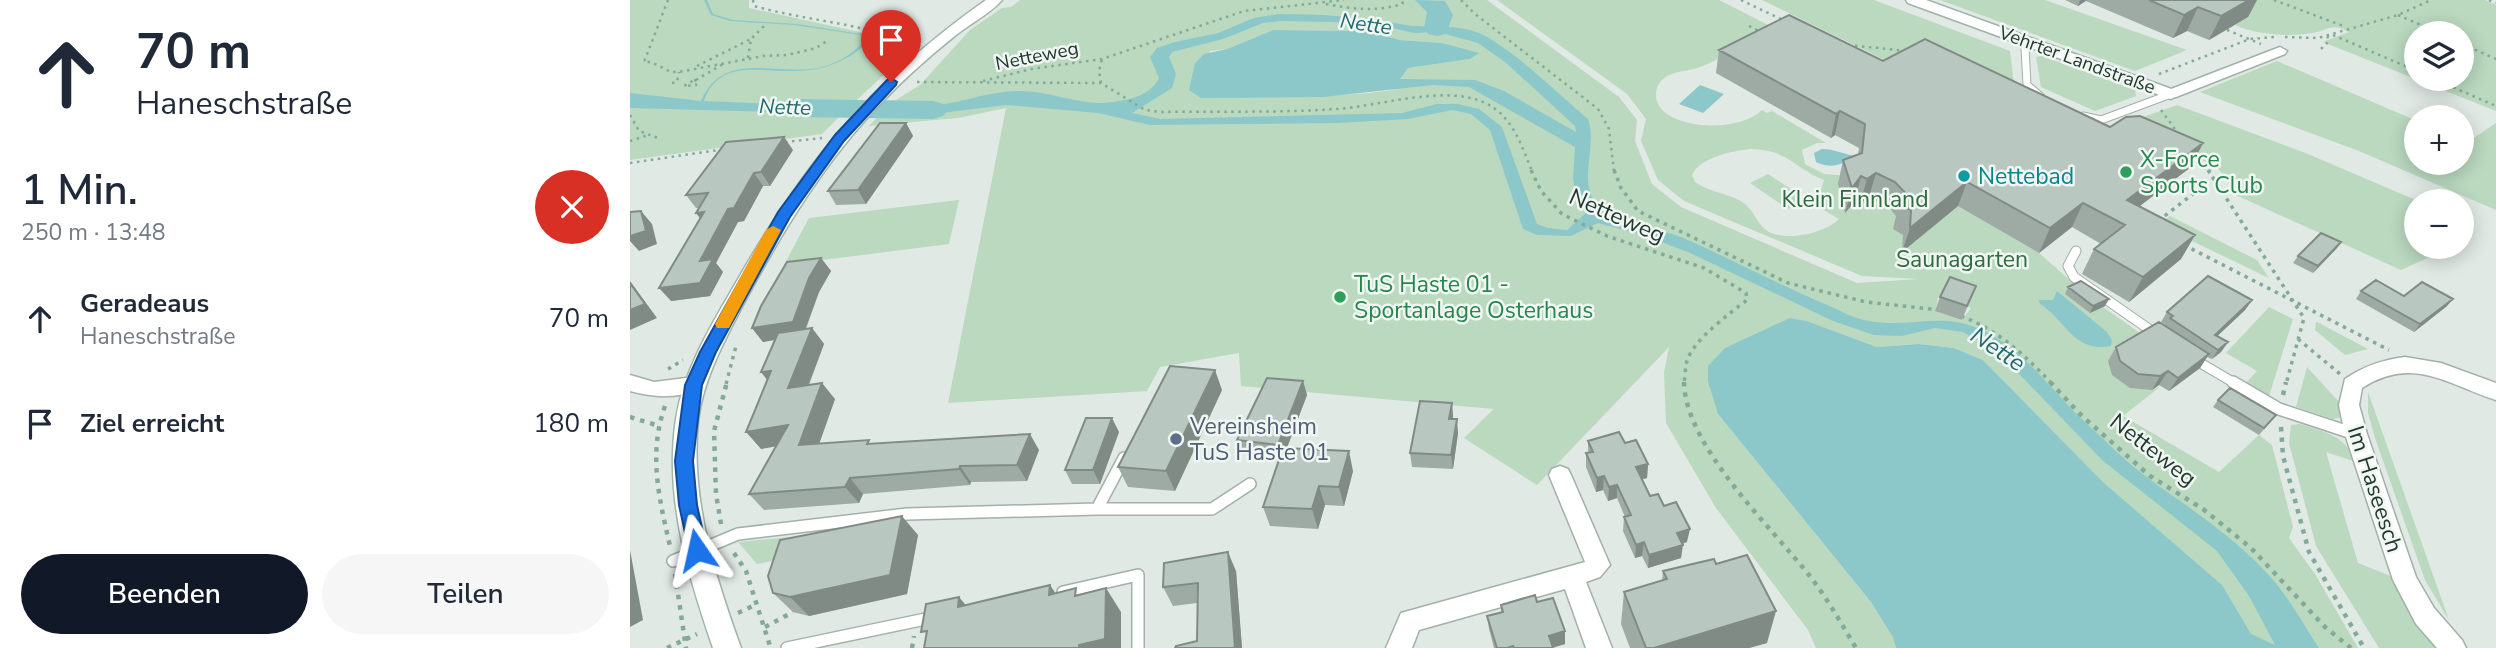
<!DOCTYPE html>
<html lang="de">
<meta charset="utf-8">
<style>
:root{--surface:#fff;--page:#f6f6f7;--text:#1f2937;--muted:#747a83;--accent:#111827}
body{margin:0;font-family:"Nunito Sans",sans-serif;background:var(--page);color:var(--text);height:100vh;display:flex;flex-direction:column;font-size:26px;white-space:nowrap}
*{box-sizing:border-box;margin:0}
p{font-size:23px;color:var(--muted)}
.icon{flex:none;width:38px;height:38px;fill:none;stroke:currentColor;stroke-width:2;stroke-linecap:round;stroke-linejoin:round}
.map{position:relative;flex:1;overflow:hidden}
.side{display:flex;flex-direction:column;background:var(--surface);width:630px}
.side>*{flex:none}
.guide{background:#fff;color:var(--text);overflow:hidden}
.buttons{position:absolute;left:1774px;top:21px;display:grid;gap:14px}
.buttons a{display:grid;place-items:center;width:70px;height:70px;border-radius:50%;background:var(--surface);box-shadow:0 4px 18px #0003;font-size:35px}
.pin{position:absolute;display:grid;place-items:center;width:60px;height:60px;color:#fff;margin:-72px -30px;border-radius:50% 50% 50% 0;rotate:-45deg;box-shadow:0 0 7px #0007}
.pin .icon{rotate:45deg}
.me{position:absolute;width:77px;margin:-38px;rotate:349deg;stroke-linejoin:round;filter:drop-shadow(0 0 5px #0008)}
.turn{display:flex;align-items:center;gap:24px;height:147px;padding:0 21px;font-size:32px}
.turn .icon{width:91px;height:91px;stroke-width:2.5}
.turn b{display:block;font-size:49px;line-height:60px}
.round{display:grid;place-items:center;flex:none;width:74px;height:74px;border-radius:37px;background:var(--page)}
.summary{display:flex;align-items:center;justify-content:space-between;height:119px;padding:0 21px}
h1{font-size:42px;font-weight:600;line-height:52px}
.button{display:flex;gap:14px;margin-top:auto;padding:14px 21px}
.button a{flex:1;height:80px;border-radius:42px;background:var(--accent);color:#fff;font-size:28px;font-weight:600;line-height:80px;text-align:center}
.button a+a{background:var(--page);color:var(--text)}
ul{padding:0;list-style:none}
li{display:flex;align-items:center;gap:21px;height:105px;padding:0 21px}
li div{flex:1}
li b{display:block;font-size:26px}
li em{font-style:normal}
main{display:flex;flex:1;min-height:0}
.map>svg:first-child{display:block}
</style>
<main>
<section class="side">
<div class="guide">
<div class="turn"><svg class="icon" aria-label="ahead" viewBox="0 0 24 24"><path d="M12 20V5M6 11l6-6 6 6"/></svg><div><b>70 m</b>Haneschstraße</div></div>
</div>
<div class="summary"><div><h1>1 Min.</h1><p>250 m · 13:48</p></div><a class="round" style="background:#d93025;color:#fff"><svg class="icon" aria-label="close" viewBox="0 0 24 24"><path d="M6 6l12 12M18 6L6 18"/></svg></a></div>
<ul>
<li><svg class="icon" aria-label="ahead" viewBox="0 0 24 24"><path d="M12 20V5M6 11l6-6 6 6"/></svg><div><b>Geradeaus</b><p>Haneschstraße</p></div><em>70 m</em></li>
<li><svg class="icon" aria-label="arrive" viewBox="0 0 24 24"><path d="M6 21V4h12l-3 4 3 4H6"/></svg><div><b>Ziel erreicht</b></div><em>180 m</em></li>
</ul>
<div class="button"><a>Beenden</a><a>Teilen</a></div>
</section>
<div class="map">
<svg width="1866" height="648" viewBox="0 0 1866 648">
<rect width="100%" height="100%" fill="#e0e9e4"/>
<path fill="#bad9bf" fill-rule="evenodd" d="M0,0H119V8L257,38L281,50L219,107L59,101L8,95L0,98Z
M390,0H857L989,97L1007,120L1005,141L1022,184L1051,207L1227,283L1289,279L1232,276L1054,201L1028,180L1011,141L1016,119L997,94L867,0H1089L1146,29C1122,41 1098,55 1073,66C1062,71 1049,70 1037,76C1033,79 1028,83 1027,88C1015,128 1105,137 1132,110L1137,113L1142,111L1196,143H1187L1172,150L1175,164L1194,174L1287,181L1409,253L1459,297L1517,338L1522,390L1531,386L1493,416L1589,472L1629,435L1642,445L1663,527L1659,538L1685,574L1728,648H1612L1475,484L1353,360L1324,348L1289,344L1247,347L1177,321L1160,318L1137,331L1088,414L1241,602L1264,637L1266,648H1186L1178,630L1086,508L1036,423L1034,373L1039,347L907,485L834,438L864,409L611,386L609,353L530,367L517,391L318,403L376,108L328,118L239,126L261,103L290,85L340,30L372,8L381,7ZM643,30L738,31L770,40L812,43L840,59L778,68L771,76L767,89C698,101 629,93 559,90L580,51L597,49ZM1120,149C1159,150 1161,166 1194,180L1187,203L1192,209L1209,219C1196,233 1153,243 1136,230C1125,221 1124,209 1111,201C1096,193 1079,192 1065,182L1062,175C1070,157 1103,151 1120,149ZM1308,297L1341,308L1332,320L1306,311Z
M1132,0H1244L1380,51L1385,92L1259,62Z
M1310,0H1415L1557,50L1505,71Z
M1577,0H1855L1866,5V111L1693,42L1719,32C1701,22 1700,30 1682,33C1658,37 1628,35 1605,25L1618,17ZM1787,33H1832V79H1787Z
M1412,56L1505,90L1506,96L1465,111L1411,87L1406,57Z
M1647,61L1787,121V163H1832V140L1838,142L1866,123V210L1729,151L1570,92Z
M1547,105L1678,154L1788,201L1787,247H1821L1771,270L1608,196L1587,167L1491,125Z
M37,107L212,114L192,134L0,160V108Z
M1138,174L1176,199L1158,209L1120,183Z
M329,200L319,244L154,265L179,218Z
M1540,216L1627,260L1639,278L1529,225Z
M1639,307L1663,319L1639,396L1616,383L1627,371L1596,353Z
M1686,322H1687L1738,349L1715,355L1685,330Z
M1677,367L1709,402L1712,417L1703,419L1666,407Z
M1738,392L1819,620L1795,580L1745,438L1738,413Z
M1670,424C1694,432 1717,436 1726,462L1696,452L1728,563L1763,577L1812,648H1749L1686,546L1659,443L1661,425Z
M264,527L261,539L127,564L108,542Z"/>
<path fill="#8cc8ca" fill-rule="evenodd" d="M74,0H77L83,14L103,20L167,24L231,34L237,37C236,46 227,52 220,56C202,67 183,71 163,71C130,72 88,59 74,101L219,107L212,114L0,108V93L71,101C93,49 147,76 188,68C206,64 222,55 234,41L235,38L231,35L164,25L100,21L81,15Z
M649,14C692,14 733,17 776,25C804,29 832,22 859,38C895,60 926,92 958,119C967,144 951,173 962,197C974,223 1026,227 1051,237C1098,257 1143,282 1190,302C1206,308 1223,319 1239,321C1284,329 1313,309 1358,333C1398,354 1423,393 1455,422C1476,441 1496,462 1518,478C1559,508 1600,534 1634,570C1656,592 1672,622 1689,648H1266L1263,637L1241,602L1088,414L1078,381V366L1095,348L1160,318L1177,321L1247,347L1289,344L1324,348L1353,360L1475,484L1592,585L1621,634L1645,645L1619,596L1587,551L1472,460L1368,352L1333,332L1305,328L1272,336L1244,335L1203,321L1060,253L1019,237L968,223L941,236L907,235L893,229L860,130L841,114L822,110L778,119L708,123L520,125L468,113L376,105L303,114L250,115L258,106C274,106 291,108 307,105C335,102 356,92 387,91C419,90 452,107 483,102C500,100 521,95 529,78L520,57L527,48L545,42L588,33L624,18ZM649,21L703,22L753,26L784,33L808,32L848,43L875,62L945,126L946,132L874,91L845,80L770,79L778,68L840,59L849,53L812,43L770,40L738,31L643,30L597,49L574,54L565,63L559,90L571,98L693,97L803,85L839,87L945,147L943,179L946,195L957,212L937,230L918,228L907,224L872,127L849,109L828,104H807L772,113L530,119L502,113L542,88L546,74L539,57L542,52L593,39L633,23Z
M1070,85L1094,94L1073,113L1049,104Z
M1192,149C1206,149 1216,156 1230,156C1212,162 1205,171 1186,162L1184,153Z
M1427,291L1477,332L1482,340L1481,346C1443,353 1436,320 1410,304L1409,300H1423Z"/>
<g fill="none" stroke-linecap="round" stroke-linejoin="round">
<path fill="#8cc8ca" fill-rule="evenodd" d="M785,0L815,1L823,15L816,34L807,36L798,34L794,28L797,12Z
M165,99L303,101L313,104L318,110L313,116L303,119L165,117L155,114L151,108L155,102Z"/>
<g stroke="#a3b0aa" stroke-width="9">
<path id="lane-far2" d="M1400,43L1395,48L1397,85L1411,97
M1453,116L1471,120L1541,94"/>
</g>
<g stroke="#a3b0aa" stroke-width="11">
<path id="lane-far1" d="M1446,251L1438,266L1444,277L1526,334
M1562,358L1606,384"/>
</g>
<g stroke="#a3b0aa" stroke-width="14">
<path id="lane" d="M1603,382L1649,409L1725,434
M467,509H582L620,484
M43,561L108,534L277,514L467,509L494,458
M433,592L508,575V648
M157,648L305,617"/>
</g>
<g stroke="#a3b0aa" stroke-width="3">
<path id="street" d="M1650,47L1657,51L1655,54L1546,97L1541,98L1534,94L1536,91Z
M1775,357L1811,363L1866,383V400C1817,384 1782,355 1732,388L1729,405L1737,434L1786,577L1804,608L1832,640L1836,648H1807L1786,624L1763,580L1715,434L1709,405L1715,379C1734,366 1752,360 1775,357Z
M0,375L24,382L64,377L71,380L74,385L71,390C46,398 25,398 0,391Z
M930,466L938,469L941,475L980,565L970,577L956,582L982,648H956L935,589L789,630L782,648H756L771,613L955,562L919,475L922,469Z"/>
</g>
<g stroke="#a0b4aa" stroke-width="3">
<path id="secondary" d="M356,0H372C360,14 341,23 326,35C301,55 277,76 255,99C197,158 153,230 114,303C95,340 73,379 68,421C60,499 85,576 111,648H83C58,575 34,497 46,419C53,374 77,332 100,293C171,167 237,84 356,0Z
M1276,0H1296L1547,91L1549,94L1541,99L1535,97L1278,3Z"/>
</g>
<path stroke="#83aa99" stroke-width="2.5" stroke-dasharray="2.5 4.5" stroke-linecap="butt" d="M38,0L14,62H21L41,72H49L133,56L157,55L186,48L197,41
M123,0L124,6C177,21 234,23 284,45
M831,0L845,14L968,109L979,129L984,171
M1111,0L1153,20
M1644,0L1716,27
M1859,0L1866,3
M696,4C722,9 746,12 772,4L774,0
M1768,15L1809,33
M1119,26L1131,32
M1597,30L1631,44
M1703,35L1787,71
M1655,37L1688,38L1768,15L1801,0
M1832,44L1866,59
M1218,45L1277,51
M1691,49L1699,41L1697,35
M118,58L121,39L135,25
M67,66L121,39
M1529,74L1620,39L1644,37
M1804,79L1866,106
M64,80L68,81L66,85L54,86Z
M66,80L93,64
M353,81L401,69L472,59L614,11L714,0
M287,82L471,83L515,110L531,112C590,111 649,113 707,109C750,106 816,84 855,103C883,116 891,145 902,171
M42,83L47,82L49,72
M471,83L469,71L472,59
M1531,110L1547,132
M0,115L9,131L28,138
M0,141L18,135
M155,142L192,138
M1561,162L1581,171
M0,163L95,149"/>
<path stroke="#83aa99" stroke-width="3.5" stroke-dasharray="3.5 5" stroke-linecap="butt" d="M901,170L911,191L932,214L977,236L1074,268L1116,293L1117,300C1100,313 1063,340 1057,361C1055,368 1055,377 1054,384
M984,170L991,188L1008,211L1158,283L1236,302L1310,310
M1578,170L1674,318L1656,384
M1528,221L1585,177
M1554,245L1759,350
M1331,316C1368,330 1396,356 1422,384
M1668,339L1710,374
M38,369L53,360
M96,384L106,346"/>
<path stroke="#83aa99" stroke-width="4.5" stroke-dasharray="4.5 6" stroke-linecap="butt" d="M1054,382C1055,446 1141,527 1179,575C1197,598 1211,623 1226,648
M1420,382L1452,416L1520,476L1573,509L1621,548L1695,627L1721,648
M1653,395L1656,382
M35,406C18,454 29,498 40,546
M0,417L26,425
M1651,427L1653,456L1679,552L1734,648
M91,524L86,494L84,431L97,382
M104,553L116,571L140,646
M45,574L56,648
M108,613L127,604
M135,627L163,612
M37,648L67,634
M282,648L284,636"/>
<use href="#lane-far2" stroke="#fff" stroke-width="7"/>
<use href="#lane-far1" stroke="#fff" stroke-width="9"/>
<use href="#lane" stroke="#fff" stroke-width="11"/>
<use href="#street" fill="#fff" fill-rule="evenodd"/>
<use href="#secondary" fill="#fff" fill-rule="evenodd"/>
</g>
<path fill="#9eaba4" d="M1435,0H1627L1618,17L1579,40L1557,31L1543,38L1456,1L1448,6Z
M1089,50L1253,61L1480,127L1573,143L1561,167L1509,206L1565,235L1551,259L1499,302L1452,274L1464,249L1471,244L1442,227L1409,253L1328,206L1272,252L1273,235L1263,229L1266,216L1258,206L1239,197L1230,204L1225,201L1215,213L1208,184L1213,160L1228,154L1229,148L1205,135L1201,138L1086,73Z
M276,123L283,136L236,204L206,205L198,191Z
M163,150L140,186H133L114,221L108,222L86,263L93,272L80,296L41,301L70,218L66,213L69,208H66L56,195Z
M1711,242L1706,249L1683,273L1663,263L1668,256Z
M191,258L201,271L189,292L176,329L182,328L194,344L179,385L205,399L189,444H242L409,450L397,481L341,482L340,485L233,494L229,503L134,510L119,494L147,446L131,449L144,340L133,342L122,328Z
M1346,286L1332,320L1305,311L1310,297Z
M1438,287L1475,306L1460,313L1435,294Z
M1731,291L1774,296L1817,306L1784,332L1726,299Z
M1622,300L1615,310L1587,336L1598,342L1591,352L1582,359L1577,357L1570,368L1539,391L1529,385L1522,390L1500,388L1482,375L1478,361L1486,347L1535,326L1536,325L1531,322L1537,312Z
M673,381L677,395L657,448L723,471L714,506L695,505L688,529L640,526L633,507L649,458L612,454L607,440Z
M592,390L545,491L498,487L488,467Z
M1588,400L1646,415L1629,435L1583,407Z
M822,403L823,419L828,433L823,469L782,467L780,453Z
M489,432L470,484H442L435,470Z
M958,441L995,443L1018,464L1017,478L1012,479L1020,496L1034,506L1057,542L1052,544L1051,558L1018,568L1012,556L1005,558L993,531L994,517H995L987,498L978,501L973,490L966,492L956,467V453H958Z
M288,535L277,594L179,616L163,612L143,593Z
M1086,564L1137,643L1119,648H1000L991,624L994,592L1032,581L1033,571Z
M606,571L612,648H545L567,641V603L543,606L533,587Z
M907,602L935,644L923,648H864L859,629L857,616L871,613V605Z"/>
<path fill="#818b86" d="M1450,0H1457L1448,6Z
M1619,0H1627L1618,17L1579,40L1591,16Z
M1568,7L1557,31L1543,38L1554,15Z
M1210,111L1205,135L1201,138L1206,114Z
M276,123L283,136L236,204L228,190Z
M154,137L163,150L140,186L131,172Z
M1573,143L1561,167L1489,222L1497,200Z
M124,173L133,186L114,221L108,222L86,263L93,272L80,296L41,301L29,288L70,261L98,209Z
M1246,173L1239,197L1230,204L1237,179Z
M1231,176L1225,201L1215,213L1222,188Z
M1337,182L1328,206L1272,252L1280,228Z
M1453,203L1442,227L1409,253L1420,228Z
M11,211L22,224L27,244L9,251L0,241V236Z
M74,212L76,226L66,213Z
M1565,235L1551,259L1499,302L1513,277Z
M1711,242L1706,249L1683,273L1688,266Z
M191,258L201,271L189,292L173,335L133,342L122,328L179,278Z
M0,281L27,318L0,330Z
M1479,299L1475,306L1460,313L1463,306Z
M1823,299L1817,306L1784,332L1790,324Z
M1622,300L1615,310L1578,345L1585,335Z
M182,328L194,344L171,404L158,388Z
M1598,342L1591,352L1582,359L1588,350Z
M1579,354L1570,368L1539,391L1548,378Z
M585,370L592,390L545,491L536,471Z
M141,371L144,389L131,372Z
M1538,371L1529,385L1522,390L1530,376Z
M673,381L677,395L653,458L648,445Z
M192,383L205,399L183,461L169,445L171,442L131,449L116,432Z
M822,403L823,417L821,433L819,419Z
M482,418L489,432L470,484L463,470Z
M827,419L828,433L823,469L821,455Z
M400,434L409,450L397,481L387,465Z
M719,451L723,471L714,506L709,487Z
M1018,464L1017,478L1005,481L1006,467Z
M330,466L341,482L340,485L329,469Z
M974,476L973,490L966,492L967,478Z
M220,478L233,494L229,503L215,487Z
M987,485V498L978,501L979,487Z
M689,486L695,505L688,529L682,509Z
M272,516L288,535L277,594L179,616L160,597Z
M1060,529L1057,542L1045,546L1047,533Z
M1014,542L1012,556L1005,558L1006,545Z
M1053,545L1051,558L1018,568L1019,555Z
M0,550L13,620L0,627Z
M598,552L606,571L612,648H605Z
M420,585L436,609L419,595Z
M476,588L491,612V648H449V645Z
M329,597L349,621L328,607Z
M1146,611L1137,643L1119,648H1024Z
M935,631V644L920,648L919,636Z"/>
<path fill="#b8c7bf" stroke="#818b86" stroke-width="2" d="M1519,0H1619L1591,16L1568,7L1554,15Z
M1159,15L1253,61L1295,39L1480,127L1496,117L1510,116L1573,143L1497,200L1565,235L1513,277L1464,249L1495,225L1453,203L1420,228L1337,182L1280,228L1281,210L1270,205L1279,197L1265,182L1246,173L1237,179L1231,176L1222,188L1213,160L1232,153L1235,124L1210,111L1206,114L1089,50Z
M250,123H276L228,190L198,191Z
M154,137L131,172L124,173L104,208L98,209L70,261L83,259L70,283L29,288L74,212L66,213L78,193L56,195L96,142Z
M11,211L16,231L0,236V212Z
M1691,233L1711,242L1688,266L1668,256Z
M191,258L179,278L163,322L122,328L131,306L157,262Z
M1578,276L1622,300L1585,335L1598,342L1588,350L1540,318L1543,316L1537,312Z
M1320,277L1346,286L1337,306L1310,297Z
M1746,280L1774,296L1792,282L1823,299L1790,324L1731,291Z
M1451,281L1479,299L1463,306L1438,287Z
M0,283L15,304L0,310Z
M1529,322L1579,354L1548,378L1538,371L1530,376L1508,374L1490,361L1486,347Z
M182,328L158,388L192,383L169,445L239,440L237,444L400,434L387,465L330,466L329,469L220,478L215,487L119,494L158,425L116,432L141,371L131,372L148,333Z
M540,366L585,370L536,471L488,467Z
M637,378L673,381L648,445L607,440Z
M1600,388L1646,415L1634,428L1588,400Z
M790,401L822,403L819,419H827L821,455L780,453Z
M456,418H482L463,470H435Z
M989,432L995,443L1006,440L1018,464L1006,467L1020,496L1028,494L1034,506L1046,502L1060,529L1047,533L1053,545L1019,555L1014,542L1006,545L994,517L1001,515L987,485L979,487L974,476L967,478L956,453L963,452L958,441Z
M653,448L719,451L709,487L689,486L682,509L633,507Z
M272,516L260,575L160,597L143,593L138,576L150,540Z
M598,552L605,648H545L546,646L567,641L568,583L533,587L534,563Z
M1117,555L1146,611L1024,648H1016L994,592L1037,579L1033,571L1084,559L1086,564Z
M420,585L419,595L446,588L445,596L476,588L475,639L449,645V648H294L297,631L291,632L296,604L329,597L328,607Z
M905,595L907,602L923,598L935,631L919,636L923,648H884L883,646L877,648H867L857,616L873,612L871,605Z"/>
<path fill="#1a73e8" stroke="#114b97" stroke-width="2" d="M261,78L267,82L266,85L214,141L160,217L86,352L72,385L63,461L67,505L77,550L74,556L67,558L60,556L49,505L45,461L55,385L70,352L148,212L205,135L257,80Z"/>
<path fill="#f59e0b" d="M143,226L151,230L101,324L99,328H87L85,324L136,230Z"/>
<g fill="#2e9e5b" stroke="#f0f6f2" stroke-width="2.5">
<circle cx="1496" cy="172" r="7"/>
<circle cx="710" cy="297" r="7"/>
</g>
<circle fill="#0f9aa8" stroke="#f0f6f2" stroke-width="2.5" cx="1334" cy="176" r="7"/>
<circle fill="#5c6f8a" stroke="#f0f6f2" stroke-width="2.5" cx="546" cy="439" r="7"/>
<g text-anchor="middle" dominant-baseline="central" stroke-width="5" stroke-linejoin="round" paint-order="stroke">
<g font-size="19" fill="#22382f" stroke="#f0f6f2">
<text transform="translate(407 56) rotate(-11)">Netteweg</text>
<text transform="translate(1447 60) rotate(20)">Vehrter Landstraße</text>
</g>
<g font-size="21" font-style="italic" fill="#226a6e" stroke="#f0f6f2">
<text transform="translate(736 24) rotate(8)">Nette</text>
<text transform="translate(155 107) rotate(2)">Nette</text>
</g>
<g font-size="23" fill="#27864d" stroke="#f0f6f2" text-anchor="start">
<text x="1510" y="159">X-Force<tspan x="1510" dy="26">Sports Club</tspan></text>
<text x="724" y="284">TuS Haste 01 -<tspan x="724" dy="26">Sportanlage Osterhaus</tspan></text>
</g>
<g font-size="23" fill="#0d838f" stroke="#f0f6f2" text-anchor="start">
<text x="1348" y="176">Nettebad</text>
</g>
<g font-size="23" fill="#306b40" stroke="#f0f6f2">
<text x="1225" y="199">Klein Finnland</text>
<text x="1332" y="259">Saunagarten</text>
</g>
<g font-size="23" fill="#22382f" stroke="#f0f6f2">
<text transform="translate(987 216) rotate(24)">Netteweg</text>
<text transform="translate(1523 450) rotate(38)">Netteweg</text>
<text transform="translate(1745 489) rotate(72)">Im Haseesch</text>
</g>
<g font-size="23" fill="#4e5e75" stroke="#f0f6f2" text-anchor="start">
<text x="560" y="426">Vereinsheim<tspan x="560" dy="26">TuS Haste 01</tspan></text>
</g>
<g font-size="24" font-style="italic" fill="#226a6e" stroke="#f0f6f2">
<text transform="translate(1368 349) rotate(34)">Nette</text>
</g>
</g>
</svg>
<div class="buttons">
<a><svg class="icon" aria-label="layers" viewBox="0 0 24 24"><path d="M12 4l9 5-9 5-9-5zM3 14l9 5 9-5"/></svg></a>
<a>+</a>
<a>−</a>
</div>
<div class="pin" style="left:261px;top:82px;background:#d93025"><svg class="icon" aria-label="arrive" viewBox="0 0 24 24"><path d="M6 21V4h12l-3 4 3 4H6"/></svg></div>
<svg class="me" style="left:67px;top:550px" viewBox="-20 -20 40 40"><path d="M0-17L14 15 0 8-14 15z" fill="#1a73e8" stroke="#fff" stroke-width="4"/></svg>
</div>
</main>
